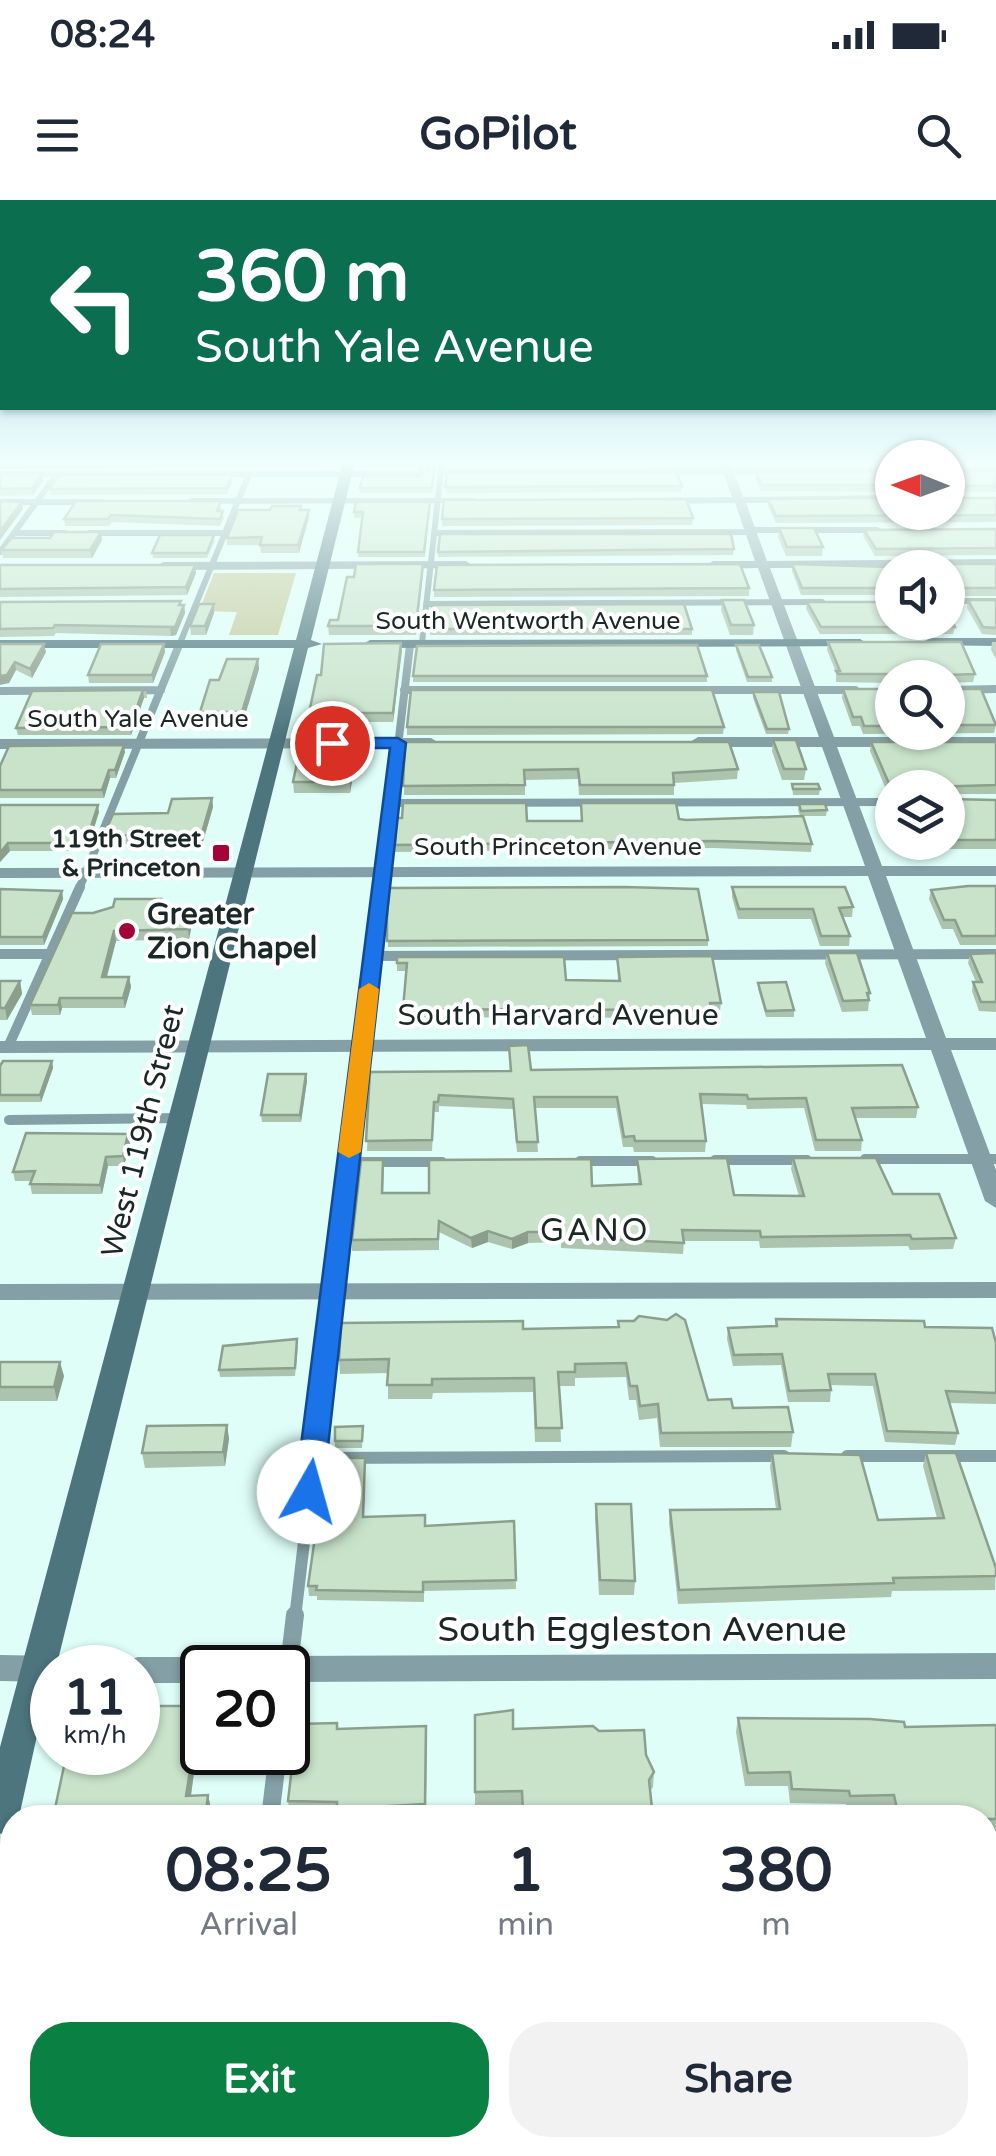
<!DOCTYPE html>
<style>
:root{--surface:#fff;--page:#f2f2f3;--text:#1f2937;--muted:#747a83;--accent:#0b8043}
body{margin:0;font-family:"Varela Round",sans-serif;background:var(--page);color:var(--text);height:100vh;display:flex;flex-direction:column;font-size:38px;white-space:nowrap}
*{box-sizing:border-box;margin:0}
p{font-size:32px;color:var(--muted)}
.icon{flex:none;width:55px;height:55px;fill:none;stroke:currentColor;stroke-width:2;stroke-linecap:round;stroke-linejoin:round}
.map{position:relative;flex:1;overflow:hidden}
.details{position:absolute;left:0px;top:1605px;width:998px;height:352px;display:flex;flex-direction:column;background:var(--surface);border-radius:40px 40px 0 0;box-shadow:0 2px 8px #0004}
.details>*{flex:none}
.guide{position:absolute;left:0px;top:0px;width:998px;height:210px;box-shadow:0 2px 8px #0004;background:#0b6e4f;color:#fff;overflow:hidden}
.needle{width:65px;rotate:271deg}
.controls{position:absolute;left:875px;top:240px;display:grid;gap:20px}
.controls a{display:grid;place-items:center;width:90px;height:90px;border-radius:50%;background:var(--surface);box-shadow:0 2px 8px #0004;font-size:50px}
.speed{position:absolute;left:30px;top:1445px;display:flex;gap:20px;font-size:50px;font-weight:700;text-align:center}
.speed>*{display:grid;place-content:center;width:130px;height:130px;border-radius:50%;background:var(--surface);box-shadow:0 2px 8px #0004;line-height:1}
.speed small{font-size:25px;font-weight:400}
.speed .limit{border:5px solid #111;border-radius:15px;background:#fff;color:#111}
.pin{position:absolute;display:grid;place-items:center;width:85px;height:85px;color:#fff;margin:-42px;border:5px solid #fff;border-radius:50%;box-shadow:0 2px 10px #0007}
.me{position:absolute;width:110px;margin:-55px;rotate:7deg;stroke-linejoin:round;filter:drop-shadow(0 0 8px #0008)}
.turn{display:flex;align-items:center;gap:35px;height:210px;padding:0 30px;font-size:45px}
.turn .icon{width:130px;height:130px;stroke-width:2.5}
.turn b{display:block;font-size:70px;line-height:85px}
.eta{display:flex;justify-content:space-evenly;align-items:center;height:170px;text-align:center}
.eta b{font-size:60px;font-weight:700;line-height:70px}
.action{display:flex;gap:20px;margin-top:auto;padding:20px 30px}
.action a{flex:1;height:115px;border-radius:40px;background:var(--accent);color:#fff;font-size:40px;font-weight:700;line-height:115px;text-align:center}
.action a+a{background:var(--page);color:var(--text)}
.status{display:flex;justify-content:space-between;align-items:center;height:70px;padding:0 50px;background:var(--surface);direction:ltr}
.status svg{height:28px;fill:currentColor}
header{display:flex;justify-content:space-between;align-items:center;height:130px;padding:0 30px;background:var(--surface);font-size:45px;font-weight:700}
.map>svg:first-child{display:block}
</style>
<div class="status"><b>08:24</b><svg viewBox="0 0 49 12"><path d="M0 12V9h3v3zM5 12V6h3v6zM10 12V3h3v9zM15 12V0h3v12zM26 1h20v11H26zM47 4h2v5h-2z"/></svg></div>
<header><svg class="icon" aria-label="menu" viewBox="0 0 24 24"><path d="M4 6h16M4 12h16M4 18h16"/></svg>GoPilot<svg class="icon" aria-label="search" viewBox="0 0 24 24"><circle cx="10" cy="10" r="6"/><path d="M15 15l6 6"/></svg></header>
<div class="map">
<svg width="996" height="1956" viewBox="0 0 996 1956">
<rect width="100%" height="100%" fill="#defef7"/>
<path fill="#c1c899" d="M214,373H296L278,435H229L237,412L199,411Z"/>
<g fill="none" stroke-linecap="round" stroke-linejoin="round">
<path stroke="#849fa5" stroke-width="6" d="M948,271L996,270
M441,272L892,271
M0,274H420L421,262
M750,330H877
M14,333H65
M89,333H224
M434,333L750,332
M0,352L57,274
M948,401H996
M426,404L822,402
M422,443L442,262
M178,448L249,274
M409,448L410,443"/>
<path stroke="#849fa5" stroke-width="8" d="M404,490H855
M948,490L996,489
M0,491L161,490
M391,603L892,602
M79,689L179,445
M381,689L410,445"/>
<path stroke="#849fa5" stroke-width="10" d="M0,754H49
M373,756L996,754
M8,847L80,687
M9,920L180,918
M865,959H996
M715,960H807
M580,961H652
M348,962H442
M343,1005L381,687"/>
<path stroke="#849fa5" stroke-width="12" d="M847,1256H996
M313,1258L784,1256
M295,1418L344,1003"/>
<path stroke="#849fa5" stroke-width="18" d="M288,1474L295,1415
M270,1618L278,1552
M985,1740H996
M0,1822H12
M143,1956L145,1945
M230,1956L231,1945"/>
<path fill="#849fa5" fill-rule="evenodd" d="M720,262H730L743,297L892,295V301L746,303L767,361L996,359V367L770,368L834,537H996V547H837L882,666H996V676H886L946,838H996V850H951L996,970V1008L985,1001L931,850L0,853V841L926,838L868,676L0,678V668L865,666L822,547H698L690,542L698,537H819L758,368L713,369L707,365L713,361H755L735,303L656,304L651,301L656,298L732,297Z
M474,298L478,303L191,304L186,301L191,298Z
M0,299H104L109,302L104,305H0Z
M466,361L472,365L470,368L163,370L157,366L163,362Z
M0,539L431,538L439,543L431,548L0,549Z
M996,1082V1098L0,1100V1084Z
M996,1453V1479L288,1482V1468H273L277,1460L288,1456Z
M0,1455L52,1456L63,1460L67,1468H52V1482L0,1481Z
M138,1457H202L213,1461L216,1468H202V1483H138V1468H124L127,1461Z"/>
<path fill="#4d757e" fill-rule="evenodd" d="M343,262H355L311,440L322,444L308,448L56,1468H52L19,1617L12,1618V1629L0,1634V1547L294,448H0V440H296Z
M930,438H996V446L925,445L923,442Z
M860,439L867,443L865,446L370,448L363,444L370,440Z"/>
</g>
<path fill="#acc3ae" d="M0,262H322L321,267L0,269Z
M366,262H415L414,267H366Z
M435,262L432,293H360V288L420,276Z
M448,262H709L449,265Z
M746,262H892V264H747Z
M948,262H996V263L948,264Z
M948,271H996V292L948,291V293Z
M756,272H892V292L761,291L755,278Z
M0,274H42L43,281L33,295L0,296Z
M233,281L227,294L50,295L49,289Z
M682,286L681,292L446,293L445,287Z
M996,298V322L776,323L768,306V299Z
M76,301L222,308L221,311L224,318L220,326L112,322L109,326H65L64,319Z
M430,302L425,357H358L362,318H354V312Z
M301,310H309V317L299,353H261L260,345H227V338Z
M693,318L692,325L442,326V319Z
M779,328L823,347L822,356H786L778,337Z
M996,329V355L875,356L863,336L864,330Z
M102,340L92,358H3L1,350Z
M215,340L207,358H153L152,353Z
M734,349L733,355L438,357V352Z
M792,364L885,367L886,364H996V396H948V368H892V395H801L792,371Z
M0,365H195L196,373L187,395L0,397Z
M423,372L416,435H329L328,426Z
M749,388V396L434,397V390Z
M948,399L962,400L961,408L949,414L955,427L953,434H820L806,409L807,402H892Z
M722,400L754,425L753,435H730L721,410Z
M968,400H996V435L982,434L967,408Z
M0,402L184,405L185,413L176,435L171,436L56,433L54,436L0,437Z
M214,404V413L206,435H191L190,426Z
M430,429H692V435H430Z
M828,442L975,474L973,482L948,483V478H892V483L836,482V472L827,450Z
M992,442H996V459L991,450Z
M401,443L393,522H310L309,513Z
M0,444L46,452L32,478L16,470L9,483Z
M164,444L165,452L153,483H89L88,475Z
M736,445L772,477V482H747L736,450Z
M258,459L259,469L243,522L202,523L200,512L219,480Z
M413,476H707V482H413Z
M948,488L996,525L994,533L863,534L860,526H852L842,498L843,489H892V532H948Z
M146,490L147,498H144L131,535H18L16,528Z
M753,492L789,529L788,534H766L753,498Z
M407,527H724L723,534L407,535Z
M773,540L806,569L804,580H782L772,551Z
M405,542L738,569L737,579L674,583V595H579L578,579L525,580V595H404Z
M871,542H996V594H948V588H892V596L888,594L870,551Z
M125,552L116,578H110L104,598H0V566Z
M357,552L350,593H294L293,582Z
M792,584L820,589L819,595H793Z
M212,598L213,607L202,645L106,644L104,635Z
M948,599L996,600V649H912L909,642H948Z
M581,603L686,620L800,616L798,610L799,604L827,610L826,616H803L812,644L811,652L714,648L395,652V645L527,621H582Z
M0,605L99,612L89,644H83L80,651H10L0,662Z
M996,686V745H960L953,729H942L929,699L931,690Z
M732,687L853,707L852,717H843L850,736L849,746H820L811,719H738L732,697Z
M0,689L62,691L63,699L44,745H0Z
M192,709L193,719L189,739L116,741L107,777H129L131,787L125,808H62L60,815H32L30,805L72,713Z
M387,718L708,740V746L388,747Z
M827,753L870,793L868,811L842,812L825,763Z
M996,753V812L979,811L972,791L973,782H976L968,763L970,754Z
M397,757L566,780L618,781L617,757L721,803L720,811H711L710,816L685,818L403,817L406,771H397Z
M0,781H20L22,794L7,820H0Z
M758,783L794,810V817H766L758,789Z
M509,846L531,870L918,907L916,918H856L862,940L861,951H815L804,908L747,909L746,905L702,904L706,941L705,952H634L633,947H623L616,908H535L538,952H517L513,909L439,906V912H434L432,951H367L370,872L510,871Z
M52,861L53,868L41,902H0V866Z
M307,881L301,922H262L261,915Z
M130,943L124,966H108L102,994H32L30,984L31,981H15L13,972Z
M793,958L893,994L956,1038L953,1049L910,1050L908,1046L760,1048L759,1041H684L683,1054L561,1048V1042L528,1043L512,1049L488,1042L472,1048L439,1032V1050L352,1051V1040L384,971L383,993H429L638,985L637,959L734,995L799,996L791,969Z
M776,1119L925,1127L996,1143V1204L949,1203L958,1233L955,1245L885,1242L873,1186L830,1185L831,1190L830,1202H788L781,1165L733,1166L727,1139L728,1128L775,1127Z
M618,1121L708,1200L733,1208L793,1232L791,1247H660L657,1218L639,1220L636,1200H629L626,1177L575,1178V1186H559L561,1242H535L533,1192L433,1193L432,1199H388V1173L340,1174L339,1160L523,1129L618,1127Z
M298,1146L295,1176L220,1177L219,1170Z
M0,1162L64,1176L57,1201H0Z
M227,1225L229,1239L225,1266L145,1268L142,1253Z
M363,1226L362,1248H335V1241Z
M772,1253L878,1320L937,1318L923,1266L926,1253L996,1368L995,1390L892,1391L891,1397L678,1404L669,1323L670,1310L776,1309L770,1267Z
M365,1258L364,1317L426,1326L514,1321L516,1389L424,1391V1402L317,1400V1396H309L308,1386L325,1309Z
M596,1304L635,1381L634,1395H599L595,1318Z
M202,1506V1552H256L255,1562L195,1565L191,1596L208,1595L211,1609L210,1618H53Z
M475,1515L513,1529L599,1531L646,1555L654,1572L653,1587L650,1591L653,1618H522L521,1605L475,1606Z
M738,1518L905,1527L996,1525V1632H985V1618H892L890,1608L847,1609L846,1604L790,1603L788,1586H745L736,1532Z
M338,1529L427,1540L426,1618H338V1616L290,1615L288,1601Z
M985,1649L988,1661H996V1714H985Z
M708,1945H762L764,1956H709Z
M870,1945H920L923,1956H872Z
M955,1945H985L996,1956H957Z"/>
<path fill="#8c9f8d" d="M42,274L43,281L33,295L32,288Z
M22,302L23,309L0,340V331Z
M309,310V317L299,353L298,345Z
M101,332L102,340L92,358L90,350Z
M423,364V372L416,435V426Z
M195,365L196,373L187,395L186,387Z
M962,400L961,408L948,415V408Z
M214,404V413L206,435L205,426Z
M184,405L185,413L176,435L171,436L170,428Z
M401,443L402,451L393,522V513Z
M44,444L46,452L32,478L30,469Z
M164,444L165,452L153,483L152,475Z
M258,459L259,469L243,522L242,512Z
M15,462L16,470L9,483L0,485V476Z
M143,490L144,498L131,535L130,527Z
M356,541L357,552L350,593V582Z
M124,545L125,552L116,578L115,570Z
M109,570L110,578L104,598L102,590Z
M212,598L213,607L202,645L201,636Z
M98,605L99,612L89,644L88,636Z
M8,643L10,651L0,662V653Z
M62,691L63,699L44,745L43,737Z
M192,709L193,719L189,739L188,729Z
M114,731L116,741L104,787L102,777Z
M129,777L131,787L125,808L123,798Z
M20,781L22,794L7,820L5,808Z
M60,798L62,808L60,815L58,805Z
M52,861L53,868L41,902L40,895Z
M306,874L307,881L301,922L300,915Z
M128,934L130,943L124,966L123,956Z
M106,957L108,966L102,994L100,985Z
M488,1031V1042L472,1048L471,1038Z
M528,1032V1043L512,1049V1039Z
M60,1162L64,1176L57,1201L54,1187Z
M227,1225L229,1239L225,1266L223,1252Z
M193,1551L195,1565L189,1609L186,1596Z
M208,1595L211,1609L210,1618H205Z"/>
<path fill="#c8e3ca" stroke="#8c9f8d" stroke-width="2.5" d="M427,262H435L432,288H360L363,276H420L427,270Z
M948,271H996V286L949,285L948,289Z
M756,272H892V285H762Z
M447,273H677L682,286L445,287Z
M0,274H42L32,288L0,289Z
M60,275H232L227,288L49,289Z
M948,297L949,298H996V315L776,316L768,299L892,298V312H948Z
M686,299L693,318L442,319L444,300Z
M0,301L22,302L0,331Z
M76,301H221L217,311H223L220,319L111,315L108,319H64Z
M356,302H430L424,352H358L363,312H354Z
M272,306H301L300,310H309L298,345H260L262,337L227,338L238,310H270Z
M779,328H814L823,347H787Z
M996,329V348L876,349L864,330Z
M54,332H101L90,350H1L12,338H50Z
M440,334H731L734,349L438,352Z
M160,335H214L207,353H152Z
M356,364H423L416,426H328L330,420H338L347,377H354Z
M740,364L749,388L434,390L437,365Z
M792,364L888,367L886,364H996V388H948V368H892V388H802Z
M0,365H195L186,387L0,389Z
M948,399L962,400L948,408Z
M722,400H744L754,425H731Z
M968,400H996V428L983,427Z
M181,401L179,405H184L175,427L55,425L53,428L0,429V402Z
M807,402H892V422H948V410L955,427H821Z
M199,404H214L205,426H190Z
M684,404L692,429H430L432,405Z
M828,442H961L975,474L946,475L945,478H898L893,474H838L836,471H840Z
M401,443L393,513H309L317,475H321L324,444Z
M0,444H44L30,469L15,462L7,475L0,476Z
M101,444H164L152,475H88Z
M697,445L707,476H413L417,446Z
M736,445H759L772,477H748Z
M227,459H258L242,512H200L210,480H219Z
M948,488L950,489H981L996,525H948Z
M843,489H892V526H864L861,517H853Z
M143,490L130,527L16,528L32,491L146,490Z
M411,490H712L724,527H407Z
M753,492H779L789,529H767Z
M773,540H796L806,569H784Z
M313,541H356L350,582H293L300,549Z
M405,542H729L738,569L673,573L674,585H580L578,569L524,570L525,585L403,586Z
M871,542H996V585L893,588L890,586Z
M124,545L115,570H109L102,590H0V566L9,546Z
M792,584H818L820,589H793Z
M212,598L201,636L104,635L113,614L168,613L172,599Z
M948,599L996,600V640H948Z
M403,603H526L527,621H582L581,603H676L679,619L686,620L803,616L812,644L714,641L395,645L396,618H402Z
M799,604H825L827,610L801,611Z
M0,605H98L88,636H81L79,643H8L0,653Z
M968,686H996V736H962L955,720H944L931,690Z
M624,687L698,689L708,740L387,741V718L389,688Z
M732,687H845L853,707L839,708L850,736H821L813,709H739Z
M0,689L62,691L43,737H0Z
M115,699H161L158,709H192L188,729L114,731L102,777H129L123,798H60L58,805H30L72,713H93L113,707Z
M827,753H857L870,793H867L869,800L843,801Z
M996,753V802H981L973,782H982L970,754Z
M712,756L721,803H710L711,809L685,810L403,809L407,763H397V757H564L566,780L620,781L617,757Z
M0,781H20L5,808H0Z
M786,782L794,810L766,811L758,783Z
M528,845L531,870L902,865L918,907L852,908L862,940H816L806,898L748,899L747,895L700,894L706,941H635L634,936L624,937L617,897H534L538,942H517L513,899L439,895L438,902H434L432,940L366,941L370,872L511,871L509,846Z
M3,861H52L40,895H0V866Z
M268,874H306L300,915H261Z
M26,933L128,934L123,956L106,957L100,985L30,984L35,971L13,972Z
M727,958L734,995L804,996L793,958H876L893,994H939L956,1038L912,1039L910,1035L761,1037L760,1031L682,1030L684,1043L562,1037L561,1032H528L512,1039L488,1031L471,1038L439,1021L438,1039L352,1040L361,960H383L382,993H429V960L591,959L592,986L641,984L637,959Z
M676,1114L685,1120L708,1200L731,1199L733,1208L788,1207L793,1232L661,1233L658,1204L640,1206L637,1186H630L626,1163L575,1164V1172H558L562,1228H536L534,1178L432,1179V1185H387L389,1159L339,1160L341,1123L523,1121V1129L619,1127L618,1121H634L639,1116L667,1120Z
M776,1119L924,1121L925,1127L992,1128L996,1143V1193L946,1191L958,1233L887,1231L875,1174H828L831,1190L789,1191L782,1154L734,1155L728,1128L777,1126Z
M297,1139L295,1168L219,1170L223,1146Z
M0,1162H60L54,1187H0Z
M227,1225L223,1252L142,1253L147,1226Z
M363,1226L362,1241H335V1227Z
M772,1253L860,1255L878,1320L944,1318L926,1253H956L996,1368V1376L893,1378L894,1383L679,1390L670,1310L780,1309Z
M330,1258H365L363,1317L425,1315V1326L514,1321L516,1380L423,1382V1392L316,1390L317,1386H308L319,1309H325Z
M596,1304H631L635,1381L600,1380Z
M138,1506H202V1551H193L186,1596L208,1595L205,1618H53L67,1552H138Z
M513,1510V1529L593,1526L599,1531L644,1530L646,1555L654,1572L649,1580L653,1618H567V1611L523,1613L522,1591L475,1592V1515Z
M738,1518L870,1519L904,1522L905,1527L996,1525V1619L899,1618L894,1595L850,1596L849,1591L792,1589L790,1572L748,1573Z
M337,1523V1529L426,1526L425,1604L337,1609V1602L288,1601L297,1524Z
M985,1649L988,1661H996V1700L985,1701Z
M985,1870H996V1956H964L961,1945H985Z
M249,1945H394V1956H248Z
M468,1945H604L605,1956H468Z
M712,1945H762L764,1956H713Z
M876,1945H920L923,1956H879Z"/>
<linearGradient id="sky" x2="0" y2="1"><stop stop-color="#88b9e8"/><stop offset="0.49" stop-color="#f0fffb"/><stop offset="1" stop-color="#f0fffb" stop-opacity="0"/></linearGradient>
<rect width="996" height="536" fill="url(#sky)"/>
<path fill="#1a73e8" stroke="#114b97" stroke-width="2.5" d="M398,538L406,543L323,1292L319,1300L309,1303L299,1300L295,1292L390,548H332L325,543L332,538Z"/>
<path fill="#f59e0b" d="M369,783L379,789L361,952L349,958L338,952L359,789Z"/>
<g fill="#a30435" stroke="#fff" stroke-width="4">
<rect x="211" y="643" width="20" height="20" rx="5"/>
<circle cx="127" cy="731" r="10"/>
</g>
<g text-anchor="middle" dominant-baseline="central" stroke-width="8" stroke-linejoin="round" paint-order="stroke">
<g font-size="25" fill="#1a2926" stroke="#fff">
<text x="528" y="421">South Wentworth Avenue</text>
<text x="138" y="519">South Yale Avenue</text>
<text x="558" y="647">South Princeton Avenue</text>
</g>
<g font-size="25" font-weight="bold" fill="#1a2926" stroke="#fff" text-anchor="end">
<text x="201" y="639">119th Street<tspan x="201" dy="29">&amp; Princeton</tspan></text>
</g>
<g font-size="30" font-weight="bold" fill="#1a2926" stroke="#fff" text-anchor="start">
<text x="147" y="714">Greater<tspan x="147" dy="34">Zion Chapel</tspan></text>
</g>
<g font-size="30" fill="#1a2926" stroke="#fff">
<text x="558" y="815">South Harvard Avenue</text>
<text transform="translate(143 931) rotate(-76)">West 119th Street</text>
</g>
<g font-size="32" letter-spacing="2.5" fill="#1a2926" stroke="#fff">
<text x="595" y="1031">GANO</text>
</g>
<g font-size="35" fill="#1a2926" stroke="#fff">
<text x="642" y="1430">South Eggleston Avenue</text>
</g>
</g>
</svg>
<div class="controls">
<a><svg class="needle" viewBox="-14 -14 28 28"><path d="M0-13l5 13h-10z" fill="#e53935"/><path d="M0 13l5-13h-10z" fill="#747a83"/></svg></a>
<a><svg class="icon" aria-label="sound" viewBox="0 0 24 24"><path d="M4 9h4l5-4v14l-5-4H4zM17 9q2 3 0 6"/></svg></a>
<a><svg class="icon" aria-label="search" viewBox="0 0 24 24"><circle cx="10" cy="10" r="6"/><path d="M15 15l6 6"/></svg></a>
<a><svg class="icon" aria-label="layers" viewBox="0 0 24 24"><path d="M12 4l9 5-9 5-9-5zM3 14l9 5 9-5"/></svg></a>
</div>
<div class="speed"><div>11<small>km/h</small></div><div class="limit">20</div></div>
<div class="pin" style="left:332px;top:543px;background:#d93025"><svg class="icon" aria-label="arrive" viewBox="0 0 24 24"><path d="M6 21V4h12l-3 4 3 4H6"/></svg></div>
<svg class="me" style="left:309px;top:1292px" viewBox="-20 -20 40 40"><circle r="19" fill="#fff"/><path d="M0-13L10 11 0 6-10 11z" fill="#1a73e8"/></svg>
<div class="guide">
<div class="turn"><svg class="icon" aria-label="left" viewBox="0 0 24 24"><path d="M17 20v-9H6M10 6l-5 5 5 5"/></svg><div><b>360 m</b>South Yale Avenue</div></div>
</div>
<section class="details">
<div class="eta">
<div><b>08:25</b><p>Arrival</p></div>
<div><b>1</b><p>min</p></div>
<div><b>380</b><p>m</p></div>
</div>
<div class="action"><a>Exit</a><a>Share</a></div>
</section>
</div>
